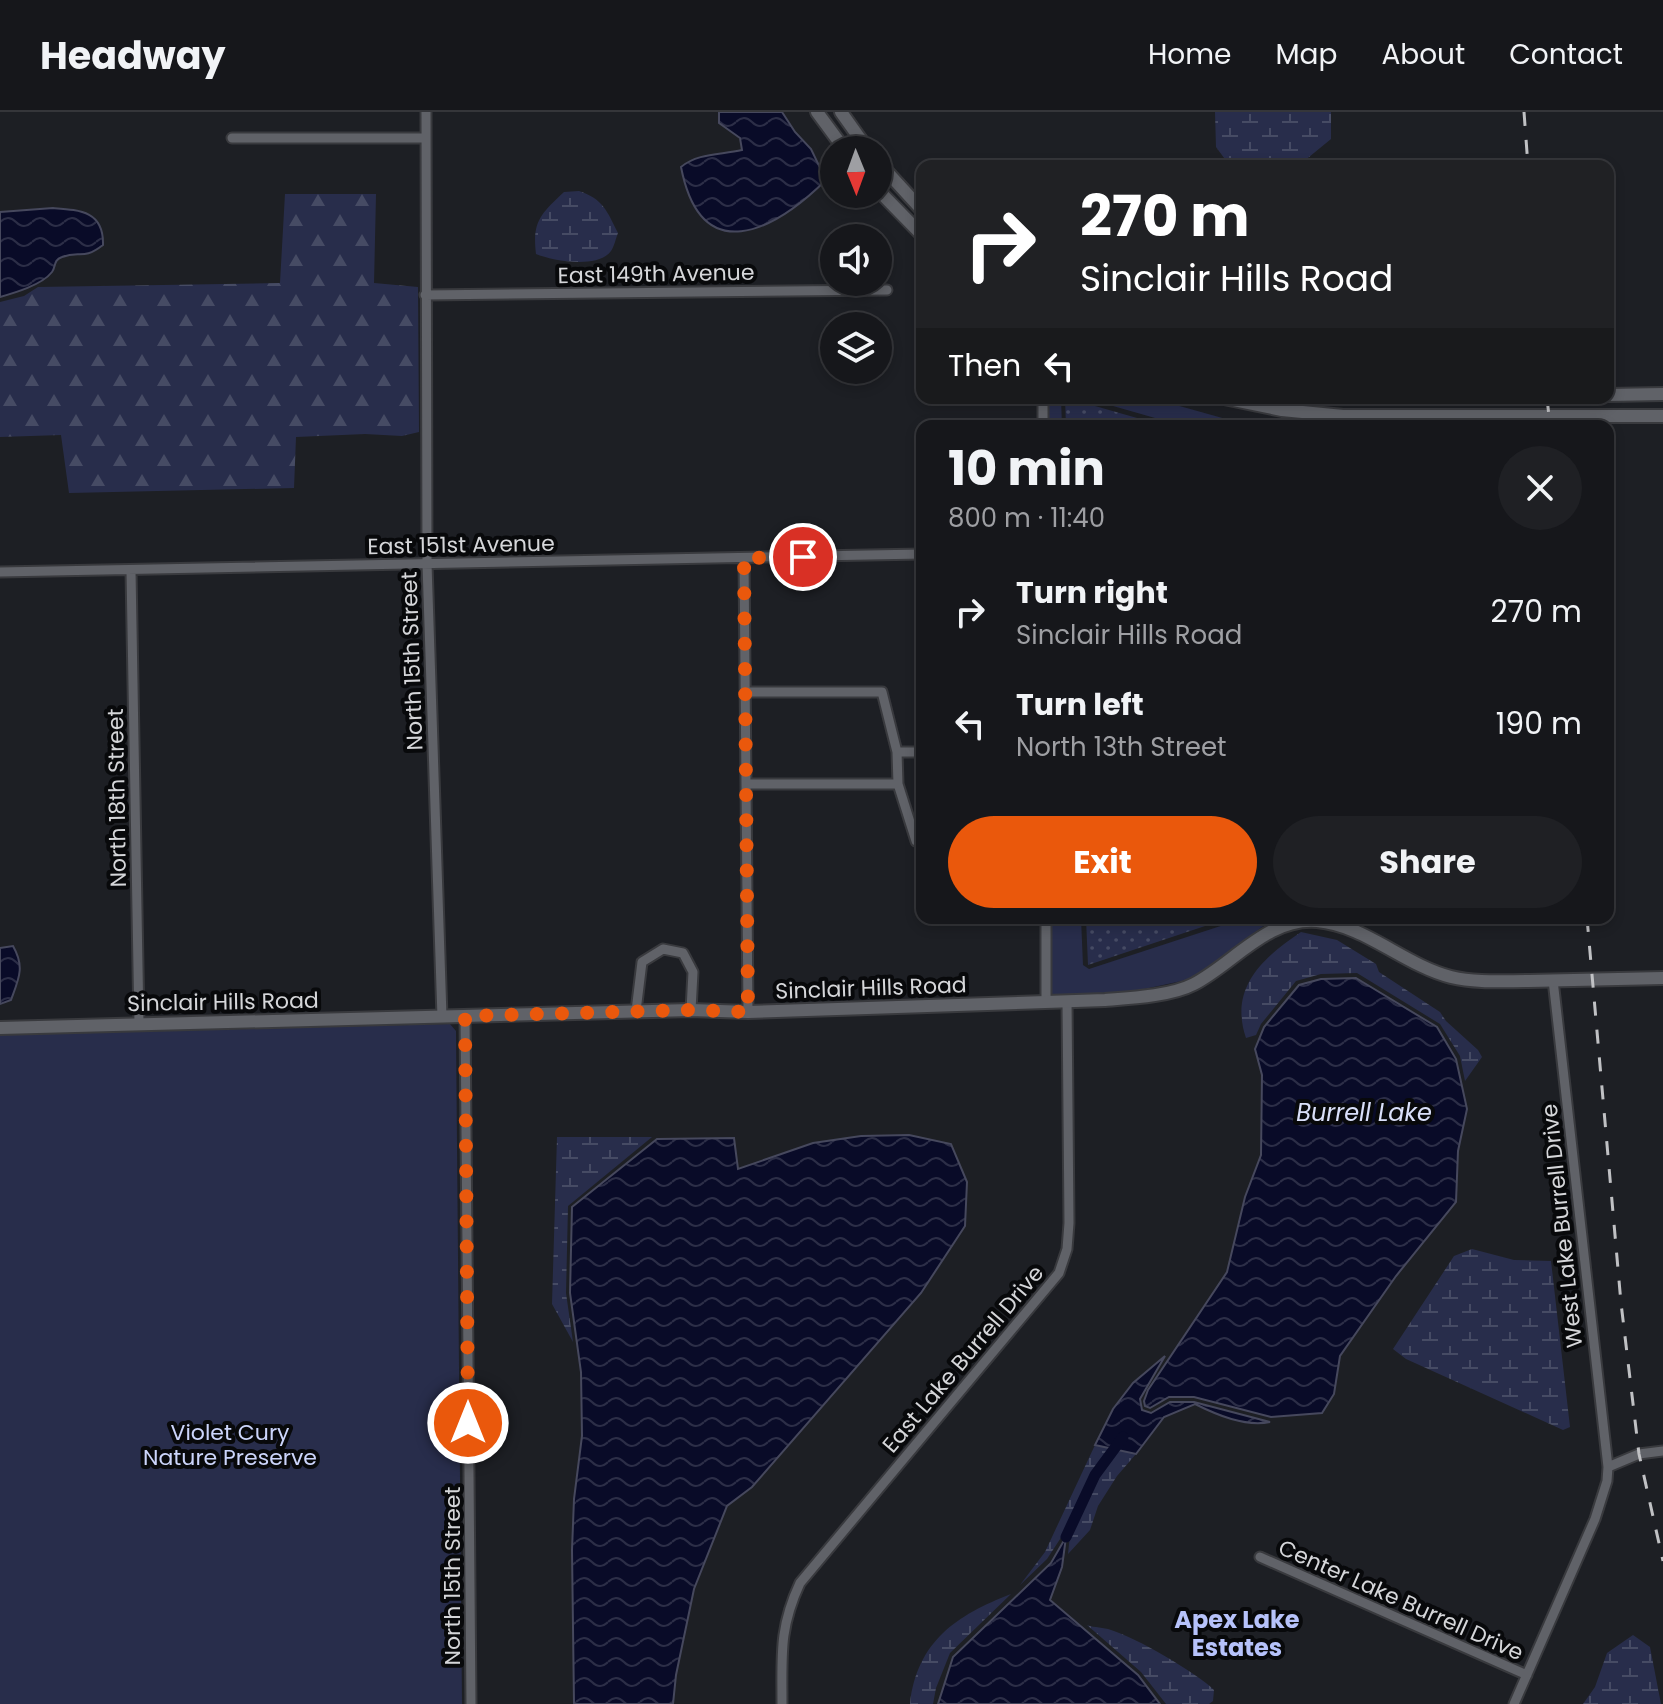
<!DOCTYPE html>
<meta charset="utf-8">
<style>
:root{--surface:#16171b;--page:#1f2024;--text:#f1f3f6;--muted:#9e9fa3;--line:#35363a;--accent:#ea580c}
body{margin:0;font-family:Poppins,sans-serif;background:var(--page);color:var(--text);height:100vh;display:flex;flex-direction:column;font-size:30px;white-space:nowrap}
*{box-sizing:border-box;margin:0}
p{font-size:26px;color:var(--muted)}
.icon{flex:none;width:44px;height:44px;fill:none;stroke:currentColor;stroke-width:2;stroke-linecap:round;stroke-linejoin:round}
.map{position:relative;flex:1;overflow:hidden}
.drawer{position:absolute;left:916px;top:308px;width:698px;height:504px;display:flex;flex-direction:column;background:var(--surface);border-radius:16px;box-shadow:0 4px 12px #0003,0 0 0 2px var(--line)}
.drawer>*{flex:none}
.guide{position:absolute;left:916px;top:48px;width:698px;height:244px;border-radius:16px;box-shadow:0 4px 12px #0003,0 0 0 2px var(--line);background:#202124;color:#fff;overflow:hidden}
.needle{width:52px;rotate:179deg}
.controls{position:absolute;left:820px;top:24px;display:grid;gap:16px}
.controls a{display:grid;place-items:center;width:72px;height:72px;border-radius:50%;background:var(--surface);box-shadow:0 4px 12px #0003,0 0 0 2px var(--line);font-size:40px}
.pin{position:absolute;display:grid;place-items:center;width:68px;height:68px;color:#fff;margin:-34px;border:4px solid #fff;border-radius:50%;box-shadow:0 2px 8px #0007}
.me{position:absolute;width:88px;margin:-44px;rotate:0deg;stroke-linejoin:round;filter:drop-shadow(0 0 6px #0008)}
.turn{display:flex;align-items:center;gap:28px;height:168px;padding:0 32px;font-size:36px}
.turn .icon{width:104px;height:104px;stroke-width:2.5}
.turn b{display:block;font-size:56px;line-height:68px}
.then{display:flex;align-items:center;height:76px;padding:0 32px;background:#0003;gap:16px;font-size:30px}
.round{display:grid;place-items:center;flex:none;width:84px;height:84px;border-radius:42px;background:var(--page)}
.overview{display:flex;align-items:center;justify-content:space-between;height:136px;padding:0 32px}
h1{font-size:48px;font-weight:700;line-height:60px}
.action{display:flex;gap:16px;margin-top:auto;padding:16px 32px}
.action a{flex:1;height:92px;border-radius:48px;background:var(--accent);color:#fff;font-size:32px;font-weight:700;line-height:92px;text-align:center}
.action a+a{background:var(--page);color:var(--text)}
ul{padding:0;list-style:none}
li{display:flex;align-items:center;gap:24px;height:112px;padding:0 32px}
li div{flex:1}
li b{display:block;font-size:30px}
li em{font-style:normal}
header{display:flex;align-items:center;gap:48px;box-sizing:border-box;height:112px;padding:0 40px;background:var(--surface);border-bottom:2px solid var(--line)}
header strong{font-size:38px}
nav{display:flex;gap:44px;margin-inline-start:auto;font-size:28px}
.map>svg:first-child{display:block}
</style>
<header>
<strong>Headway</strong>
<nav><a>Home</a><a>Map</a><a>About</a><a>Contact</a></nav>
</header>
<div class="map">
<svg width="1663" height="1592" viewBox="0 0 1663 1592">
<defs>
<pattern id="grass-dots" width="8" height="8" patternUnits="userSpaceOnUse" patternTransform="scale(2)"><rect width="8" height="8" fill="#282d4b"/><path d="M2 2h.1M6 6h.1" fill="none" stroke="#464b64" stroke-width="1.8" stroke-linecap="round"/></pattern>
<pattern id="forest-firs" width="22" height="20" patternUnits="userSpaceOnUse" patternTransform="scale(2)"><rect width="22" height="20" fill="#282d4b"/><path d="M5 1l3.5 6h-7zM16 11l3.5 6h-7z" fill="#464b64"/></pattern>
<pattern id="wetland-marsh" width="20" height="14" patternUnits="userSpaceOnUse" patternTransform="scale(2)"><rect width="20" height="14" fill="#282d4b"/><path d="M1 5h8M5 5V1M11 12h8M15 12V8" fill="none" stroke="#464b64"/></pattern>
<pattern id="water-waves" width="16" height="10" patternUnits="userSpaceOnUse" patternTransform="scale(2)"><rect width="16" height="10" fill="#090b28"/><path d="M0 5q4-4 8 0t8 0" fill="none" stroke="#2c2e47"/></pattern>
</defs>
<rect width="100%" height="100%" fill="#1d1f24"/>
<path fill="url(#grass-dots)" d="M1065,286H1067L1165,314H1066Z
M1086,806H1229L1088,853Z"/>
<path fill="url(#forest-firs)" d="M285,82H376L374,171L418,175L419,320L402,324L365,322L296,325L294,376L69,381L61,323L0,325V190L24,184L38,175L280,171Z"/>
<path fill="url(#wetland-marsh)" d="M1215,0H1331V27L1298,54H1230L1216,35Z
M579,79C603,87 607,99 618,121C616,126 614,135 611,139C598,157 553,149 536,142C532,109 541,102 564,80Z
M1301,820L1337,828L1376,852L1379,860L1440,900L1446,909L1478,938L1482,945L1465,969L1460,944L1440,912L1357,861L1321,862L1296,869L1261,912L1256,923L1246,926C1229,876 1262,846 1301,820Z
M557,1025H652L568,1094L566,1181L573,1230L552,1192Z
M1472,1137L1514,1148L1551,1149L1570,1315L1563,1318L1406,1247L1393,1237L1454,1144Z
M1095,1333L1136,1342L1117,1364L1098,1394L1090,1418L1068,1442L1070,1423L1064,1421L1047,1447L1020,1473L1045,1440Z
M1011,1482L950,1541L936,1576L933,1592H910C917,1529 957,1503 1011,1482Z
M1087,1513C1095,1516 1103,1515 1111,1518C1135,1525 1197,1561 1214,1578L1213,1589L1209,1592H1166L1141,1560Z
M1633,1523L1650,1535L1661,1592H1583L1595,1575L1607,1541Z"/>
<path fill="#282d4b" d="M1048,286H1061L1062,314H1049Z
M1085,286H1151L1251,314H1183Z
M1051,806H1081L1083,853L1089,857L1245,806H1295L1273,807L1191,867L1135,879L1051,884Z
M450,912L456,919L462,1592H0V923Z"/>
<path fill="url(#water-waves)" stroke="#46485d" stroke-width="2" d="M719,0H782L795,20L811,37L826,68C773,120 701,157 681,55C698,41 720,43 742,38L740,26L719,11Z
M53,96C80,98 104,99 103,133C82,149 81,138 62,145C53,148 56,155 52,160C42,173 14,181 0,185V100Z
M13,834C25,855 19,866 11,888L0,892V836Z
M1356,866L1437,915L1456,947L1467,997L1458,1039L1456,1090L1396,1164L1340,1244L1334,1282L1322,1301L1271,1305L1194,1285H1169L1150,1296L1145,1294L1144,1289L1148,1278L1227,1160L1245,1085L1261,1043L1262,963L1255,937L1264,915L1299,873L1321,867Z
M909,1023L951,1032L967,1070L965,1114L921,1181L752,1375L727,1394L694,1477L676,1563L673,1592H574L572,1438L574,1387L582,1324L581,1260L570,1181L572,1095L657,1027L734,1026L738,1057L813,1031L861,1024Z
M1165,1244L1140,1287L1142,1298L1151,1301L1170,1290H1194L1270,1310C1245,1315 1217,1303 1195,1292L1164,1305L1136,1342L1095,1333L1113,1297L1133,1271Z
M1066,1425L1062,1455L1050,1488L1138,1563L1160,1592H938L953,1545L1051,1451Z"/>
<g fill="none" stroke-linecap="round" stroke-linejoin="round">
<path stroke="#090b28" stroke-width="11" d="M1066,1425L1095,1363L1123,1325"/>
<g stroke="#393a3e" stroke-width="13">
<path id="street" d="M426,0L427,452L442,905
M232,26H426
M425,183L887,178
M1043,286V314
M744,446L748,900
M131,459L139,912
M0,460L922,442
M746,580H882L897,640L898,672L916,729H922
M897,640H922
M748,672H898
M1046,806V890
M1553,868L1608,1355
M636,899L642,850L663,837L683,841L693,860L691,898
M465,904L471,1592
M1260,1445L1527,1563
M782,1592C782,1543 779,1516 800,1471L1059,1161L1067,1137L1069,1111L1067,889
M1514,1592L1595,1407L1607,1369L1608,1355L1639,1342L1663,1339"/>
</g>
<g stroke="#393a3e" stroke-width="16">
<path id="secondary" d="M817,0L845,38
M841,0L868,38
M878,50L922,98
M878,78L922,123
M1608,283L1663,282
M1224,286L1282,298L1343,304H1663
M0,916L691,898L748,900L1105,888C1131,886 1171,884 1194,872C1234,851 1268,805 1317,809C1365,813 1404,853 1451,865C1476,871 1503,869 1529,869C1574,868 1618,867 1663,866"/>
</g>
<use href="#street" stroke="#606268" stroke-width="9"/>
<use href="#secondary" stroke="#606268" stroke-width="12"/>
<path stroke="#c0c1c4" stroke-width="3" stroke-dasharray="14 14" stroke-linecap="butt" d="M1524,0L1528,54
M1547,286L1550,314
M1587,806L1621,1191L1639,1342L1663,1449"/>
</g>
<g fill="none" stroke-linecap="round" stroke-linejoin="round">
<path stroke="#ea580c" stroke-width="14" stroke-dasharray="0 25.2" d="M468,1311L465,904L691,898L748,900L744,446L803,445"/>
</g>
<g text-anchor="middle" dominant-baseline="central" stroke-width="8" stroke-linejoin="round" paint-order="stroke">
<g font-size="22" fill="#d5d6d9" stroke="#08090b">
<text transform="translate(656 162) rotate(-1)">East 149th Avenue</text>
<text transform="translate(461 433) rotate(-1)">East 151st Avenue</text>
<text transform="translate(412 549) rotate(-92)">North 15th Street</text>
<text transform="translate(117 686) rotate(-91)">North 18th Street</text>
<text transform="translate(871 876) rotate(-2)">Sinclair Hills Road</text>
<text transform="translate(223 890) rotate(-1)">Sinclair Hills Road</text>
<text transform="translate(1562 1114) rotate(-96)">West Lake Burrell Drive</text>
<text transform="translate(963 1247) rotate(-50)">East Lake Burrell Drive</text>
<text transform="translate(452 1464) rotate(-90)">North 15th Street</text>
<text transform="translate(1401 1488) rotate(24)">Center Lake Burrell Drive</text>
</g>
<g font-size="22" fill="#ccd5fb" stroke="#08090b">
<text x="230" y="1320">Violet Cury<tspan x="230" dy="25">Nature Preserve</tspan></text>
</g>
<g font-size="24" font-style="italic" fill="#dae0fa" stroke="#08090b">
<text x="1364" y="1000">Burrell Lake</text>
</g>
<g font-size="24" font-weight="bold" fill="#b6c2fa" stroke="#08090b">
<text x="1237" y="1507">Apex Lake<tspan x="1237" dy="28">Estates</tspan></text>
</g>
</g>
</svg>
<div class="controls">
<a><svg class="needle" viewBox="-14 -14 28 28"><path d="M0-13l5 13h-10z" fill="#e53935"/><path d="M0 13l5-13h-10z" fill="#9e9fa3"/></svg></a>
<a><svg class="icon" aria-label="sound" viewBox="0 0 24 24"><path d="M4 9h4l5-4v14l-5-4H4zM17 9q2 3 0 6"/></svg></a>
<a><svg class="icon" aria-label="layers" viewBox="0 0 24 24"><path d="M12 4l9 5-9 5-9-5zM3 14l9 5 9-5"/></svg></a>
</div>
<div class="pin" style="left:803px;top:445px;background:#d93025"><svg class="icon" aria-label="arrive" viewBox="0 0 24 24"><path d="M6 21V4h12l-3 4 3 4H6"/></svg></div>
<svg class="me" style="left:468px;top:1311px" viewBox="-20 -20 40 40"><circle r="17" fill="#ea580c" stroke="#fff" stroke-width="3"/><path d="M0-11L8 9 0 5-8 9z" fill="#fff"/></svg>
<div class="guide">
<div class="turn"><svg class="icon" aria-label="right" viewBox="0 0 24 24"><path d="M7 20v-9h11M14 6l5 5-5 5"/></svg><div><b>270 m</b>Sinclair Hills Road</div></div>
<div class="then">Then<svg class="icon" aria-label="left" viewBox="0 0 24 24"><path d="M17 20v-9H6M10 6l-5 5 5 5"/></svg></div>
</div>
<section class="drawer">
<div class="overview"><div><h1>10 min</h1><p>800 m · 11:40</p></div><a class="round"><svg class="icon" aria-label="close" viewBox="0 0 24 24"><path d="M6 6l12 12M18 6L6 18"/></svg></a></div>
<ul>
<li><svg class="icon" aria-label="right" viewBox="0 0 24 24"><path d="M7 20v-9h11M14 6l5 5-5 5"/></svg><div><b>Turn right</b><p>Sinclair Hills Road</p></div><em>270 m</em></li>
<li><svg class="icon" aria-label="left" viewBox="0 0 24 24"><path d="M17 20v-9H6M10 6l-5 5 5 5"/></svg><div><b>Turn left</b><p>North 13th Street</p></div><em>190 m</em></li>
</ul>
<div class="action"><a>Exit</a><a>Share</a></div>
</section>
</div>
